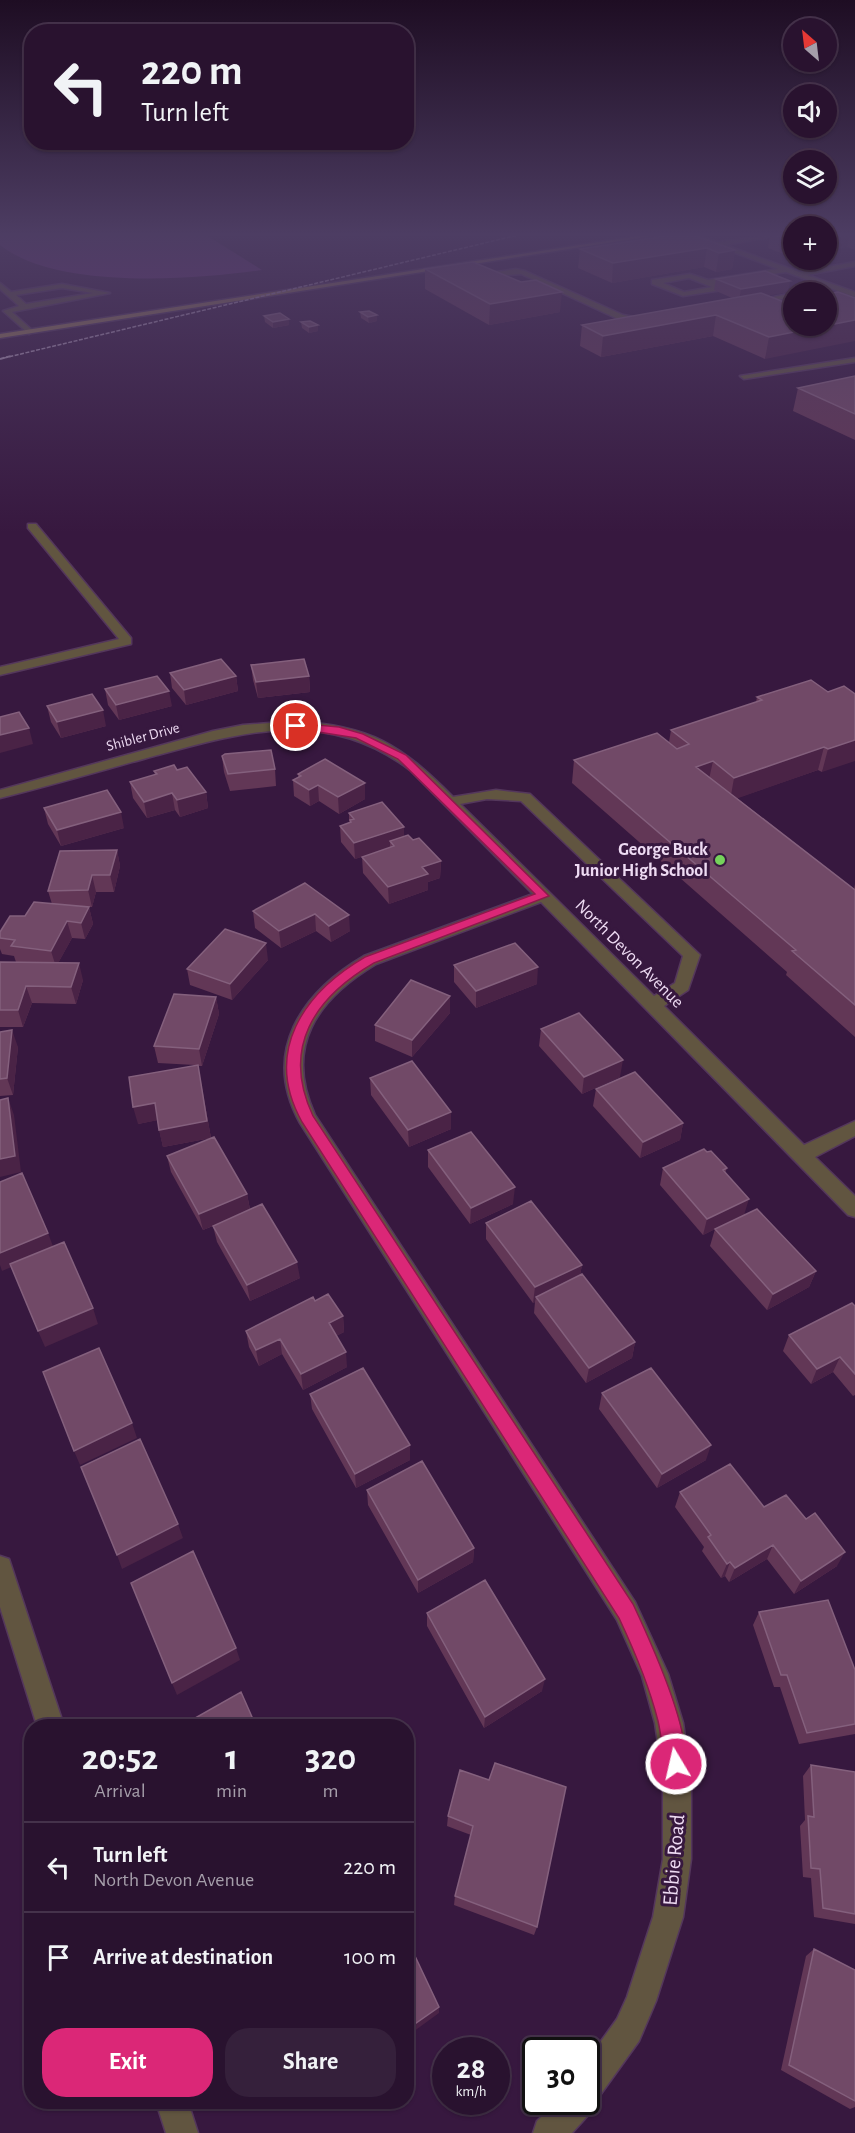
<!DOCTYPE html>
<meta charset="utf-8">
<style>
:root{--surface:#29122f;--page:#35203b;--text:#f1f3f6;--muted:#a59eaa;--line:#45324b;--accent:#db2777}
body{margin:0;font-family:"Alegreya Sans",sans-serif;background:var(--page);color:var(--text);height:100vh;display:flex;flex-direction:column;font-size:22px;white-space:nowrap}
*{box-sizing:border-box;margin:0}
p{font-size:20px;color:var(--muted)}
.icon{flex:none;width:33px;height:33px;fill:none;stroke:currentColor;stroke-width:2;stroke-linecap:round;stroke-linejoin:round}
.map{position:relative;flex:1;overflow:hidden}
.panel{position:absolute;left:24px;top:1719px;width:390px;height:390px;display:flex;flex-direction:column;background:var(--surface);border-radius:24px;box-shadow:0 2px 4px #0004,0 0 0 2px var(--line)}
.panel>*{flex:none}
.hud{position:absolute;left:24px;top:24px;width:390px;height:126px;border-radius:24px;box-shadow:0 2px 4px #0004,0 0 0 2px var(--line);background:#29122f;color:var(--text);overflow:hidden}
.needle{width:39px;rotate:332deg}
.tools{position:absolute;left:783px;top:18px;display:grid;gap:12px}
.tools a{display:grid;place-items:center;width:54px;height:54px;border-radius:50%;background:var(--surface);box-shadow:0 2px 4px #0004,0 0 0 2px var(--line);font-size:30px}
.speed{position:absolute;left:432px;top:2037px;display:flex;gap:12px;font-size:30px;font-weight:700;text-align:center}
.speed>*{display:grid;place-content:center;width:78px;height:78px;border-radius:50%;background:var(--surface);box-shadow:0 2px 4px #0004,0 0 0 2px var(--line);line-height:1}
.speed small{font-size:15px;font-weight:400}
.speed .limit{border:3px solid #111;border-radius:9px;background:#fff;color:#111}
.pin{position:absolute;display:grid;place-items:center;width:51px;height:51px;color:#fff;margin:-26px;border:3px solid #fff;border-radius:50%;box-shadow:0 2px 6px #0007}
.me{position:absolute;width:66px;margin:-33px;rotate:351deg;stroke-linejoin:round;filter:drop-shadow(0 0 4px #0008)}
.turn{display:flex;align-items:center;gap:21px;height:126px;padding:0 18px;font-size:27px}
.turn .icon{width:78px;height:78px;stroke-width:2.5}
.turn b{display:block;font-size:42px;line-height:51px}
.eta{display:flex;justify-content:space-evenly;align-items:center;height:102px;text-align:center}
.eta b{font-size:36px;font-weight:700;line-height:42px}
.primary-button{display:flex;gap:12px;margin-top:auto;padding:12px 18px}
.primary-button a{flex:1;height:69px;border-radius:24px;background:var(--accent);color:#fff;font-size:24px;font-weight:700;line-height:69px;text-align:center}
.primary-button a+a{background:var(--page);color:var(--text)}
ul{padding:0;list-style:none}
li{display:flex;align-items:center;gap:18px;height:90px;padding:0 18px;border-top:2px solid var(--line)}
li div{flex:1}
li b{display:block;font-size:22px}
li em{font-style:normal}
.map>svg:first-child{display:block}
</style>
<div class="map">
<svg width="855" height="2133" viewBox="0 0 855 2133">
<rect width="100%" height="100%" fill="#37183f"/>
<path fill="#6e327d" d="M0,235H206L262,270C194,280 56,290 0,245Z"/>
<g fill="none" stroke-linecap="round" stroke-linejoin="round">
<g stroke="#54375c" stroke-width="3">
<path id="minor" d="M688,235H696L717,242L779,235L725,245L799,272L855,262V266L807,275L855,292V297L786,272L715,283L722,286V290L683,296L652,284V280L690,274L708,280L778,269ZM689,278L712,287L684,292L663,283Z
M516,269L525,271L623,315L649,320L645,322L618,319L521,274L474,278L470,276Z
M0,283L11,292L62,284L110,293L12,312L32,330L29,334L3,311L19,306L0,289ZM62,288L93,293L26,304L16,295Z
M794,293V297L752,304L748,302Z
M855,358V362L744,379L740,376Z
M28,524H36L131,638V644L0,675V667L119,639L28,528Z
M295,721C371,726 400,744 453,797L496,790L530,794L700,955L688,990L664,1006L804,1145L855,1121V1136L815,1157L855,1196V1217L848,1215L541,902L376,964C316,1000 284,1047 315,1115L635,1602L668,1674L683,1723L691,1777V1859L683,1917L656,2001L639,2041L595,2102L590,2113L572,2133H533L537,2121L557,2102H586V2062L617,2019L627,1997L653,1917L663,1859V1777L655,1723L642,1676L617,1620L300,1123C261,1052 301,993 364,956L533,894L410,770C328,707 245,731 154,756C103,770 52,785 0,798V790L213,731L243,725ZM487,799L521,801L683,956L675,983L654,996L460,804Z
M0,1556L9,1559L12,1568L64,1726H37L0,1607Z
M156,2102H188L198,2133H166Z"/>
</g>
<g stroke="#54375c" stroke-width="3">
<path id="major" d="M645,235H658L0,338V334Z"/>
</g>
<use href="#minor" fill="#615540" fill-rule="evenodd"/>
<use href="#major" fill="#9b8056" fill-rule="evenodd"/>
<path stroke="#b29bb8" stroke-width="1.5" stroke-dasharray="4 1.5" stroke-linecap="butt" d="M395,235H477
M4,358L518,235"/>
<path stroke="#b29bb8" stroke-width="2" stroke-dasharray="4.5 2" stroke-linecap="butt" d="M0,359L11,356"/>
</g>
<path fill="#623756" d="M672,235L735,250L732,269L716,272L704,267L612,283L578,268L580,249Z
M770,235H794V256L791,257L768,248Z
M826,235H855V250L847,247Z
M425,269L560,312L489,325L425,289Z
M716,279L788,292L768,295L784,302L765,359L713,336L601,357L580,346L582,325L732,298L714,290Z
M360,312L377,315V321L369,323L361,318Z
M264,316L289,319V325L273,328L265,322Z
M301,322L318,325V331L309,333L302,328Z
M855,376V440L793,411L798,388Z
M251,665L309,676L310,692L258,698L253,680Z
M170,673L236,676L238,691L186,705L172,688Z
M105,689L172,706L119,720L108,705Z
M828,692L855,694L822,772L818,770L737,798L854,889L855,884V1037L786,975L787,972L572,783L574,760L669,742L671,730L756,702L757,697Z
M47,706L106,726L61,738L51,722Z
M222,756L275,769L276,786L230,791L224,772Z
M177,770L206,792L208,808L180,817L175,810L147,818L133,798L130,782L155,775L154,771Z
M298,774L365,783V799L339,814L319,801L310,806L294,796L293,780L298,777Z
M44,808L124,828L61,846L48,824Z
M349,813L413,840L441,861L440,878L428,882V890L389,904L363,873L362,857L364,856L355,859L341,842L340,826L349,823Z
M117,850L120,866L114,892H96L92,907H86H89L93,924L85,939L72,938L58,963L83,980L76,1004L32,1003L23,1027H0V962H16L14,956L2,954L0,949V932L25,916L52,904L48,891Z
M305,883L350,931L331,942L316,931L281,948L255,928L253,911Z
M268,960L232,1000L190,985L187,969Z
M454,965L537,984L476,1008L454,982Z
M450,996V1013L412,1057L375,1041V1025Z
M216,997L219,1014L202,1066H198L211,1138L163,1147L157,1120L138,1124L195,1065L158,1063L154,1046Z
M541,1029L620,1077L582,1094L539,1046Z
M0,1032L18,1047L13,1095L0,1096Z
M370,1078L451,1112V1129L409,1147L371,1095Z
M596,1089L683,1123L680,1140L640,1158L593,1106Z
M428,1150L513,1204L470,1224L428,1167Z
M707,1152L727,1168L725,1173L745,1215L816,1271L809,1287L767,1310L710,1246L715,1229L721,1226L703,1235L660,1185L663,1168Z
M167,1156L247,1194L250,1209L300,1278L250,1301L217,1242L213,1226L203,1230L171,1172Z
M486,1223L582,1265L580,1275L635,1342L632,1358L586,1383L534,1313L535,1302L533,1303L486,1239Z
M315,1301L343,1316L344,1332L336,1336L347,1367L303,1390L282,1354L259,1366L249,1347L246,1331Z
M855,1306V1395L853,1396L833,1372L811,1384L783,1351L789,1335Z
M602,1393L706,1460L657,1488L599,1409Z
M310,1394L410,1445V1460L356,1488L312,1409Z
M367,1490L474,1548L473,1562L418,1593L368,1505Z
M680,1492L764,1507L837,1566L794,1594L767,1559L729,1582L725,1576L721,1578L702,1551L704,1547L675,1507Z
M759,1612L855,1670V1734L799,1744L780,1687H774L753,1625Z
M427,1613L542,1691L484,1728L427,1626Z
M811,1765L855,1772V1924L814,1917L811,1878L803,1877L800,1826L805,1820L803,1776Z
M489,1780L537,1927L534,1935L454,1905L455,1896L471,1835L447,1826L448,1816Z
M814,1949L855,1970V2107L850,2109L781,2070L806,1956Z"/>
<path fill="#4a2346" d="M836,235H850L847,247L826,251V236Z
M793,242L794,256L791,257Z
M707,248L704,267L612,283L613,263Z
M735,250L732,269L716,272L719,253Z
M790,281L788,292L739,301L741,289Z
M562,292L560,312L489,325L490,304Z
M377,315V321L369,323L368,317Z
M716,315L713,336L601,357L603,336Z
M289,319V325L273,328V322Z
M855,320V341L765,359L769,337Z
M318,325V331L309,333V327Z
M236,676L238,691L186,705L184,690Z
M309,676L310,692L258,698L256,682Z
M169,691L172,706L119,720L116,705Z
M103,710L106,726L61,738L57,722Z
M29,728L33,744L0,753V735Z
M855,740V761L822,772L828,749Z
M824,747L818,770L730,801L734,778Z
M713,761L708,784L696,767Z
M365,783V799L339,814L338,797Z
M318,785L319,801L310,806L309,790Z
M206,792L208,808L180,817L177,800Z
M172,793L175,810L147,818L144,802Z
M121,812L124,828L61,846L57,830Z
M404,827V843L390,841V848L355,859L354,843Z
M117,850L120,866L114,892L110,875Z
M441,861L440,878L428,882V890L389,904L388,887L422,867Z
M92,875L96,892L92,907L88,890Z
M89,907L93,924L85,939L81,923Z
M315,914L316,931L281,948L279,931Z
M349,915L350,931L331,942L329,926Z
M67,921L72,938L56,967L51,951Z
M266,943L268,960L232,1000L230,984Z
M79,963L83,980L76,1004L71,987Z
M538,967L537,984L476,1008V991Z
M26,986L32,1003L23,1027L18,1010Z
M450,996V1013L412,1057V1040Z
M216,997L219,1014L202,1066L199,1049Z
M12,1030L18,1047L13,1095L7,1078Z
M623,1060L620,1077L582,1094L584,1077Z
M201,1082L211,1138L163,1147L159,1130Z
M8,1098L14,1115L21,1172L0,1177V1159Z
M155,1103L159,1120L138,1124L133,1107Z
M451,1112V1129L409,1147L408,1130Z
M683,1123L680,1140L640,1158L643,1142Z
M515,1187L513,1204L470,1224L471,1208Z
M247,1194L250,1210L203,1230L199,1214Z
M749,1199L744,1215L703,1235L707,1219Z
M48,1233L54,1249L2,1271L0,1265V1253Z
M297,1262L300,1278L250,1301L247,1285Z
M582,1265L579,1281L536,1297L535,1302L533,1303L535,1287Z
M816,1271L809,1287L767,1310L773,1294Z
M93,1308L98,1324L45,1347L38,1331Z
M343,1316L344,1332L330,1339L329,1323Z
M280,1339L282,1354L259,1366L256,1350Z
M635,1342L632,1358L586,1383L589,1368Z
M346,1352L347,1367L303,1390L301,1374Z
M840,1357L833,1372L811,1384L817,1369Z
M132,1423L137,1438L80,1465L74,1451Z
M410,1445V1460L356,1488L355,1474Z
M711,1445L706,1460L657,1488L662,1474Z
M178,1524L183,1538L122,1569L117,1555Z
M773,1545L767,1559L729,1582L735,1568Z
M474,1548L473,1562L418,1593V1580Z
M845,1552L837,1566L794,1594L801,1581Z
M730,1562L725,1576L721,1578L727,1564Z
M236,1648L240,1660L177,1695L172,1683Z
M545,1679L542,1691L484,1728L485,1717Z
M439,2007V2013L406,2037V2030Z"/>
<path fill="#714967" stroke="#84607d" stroke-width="1.5" d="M672,235H693L735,250L719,253L707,248L613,263L580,249Z
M773,235H794V242H793Z
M473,262L521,282L536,280L562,292L490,304L425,269Z
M765,271L790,281L741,289L716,279Z
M838,292L855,298V320L769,337L716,315L603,336L582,325L761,293L784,302L794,300V326H826V294Z
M369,311L377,315L368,317L360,312Z
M280,313L289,319L273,322L264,316Z
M310,321L318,325L309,327L301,322Z
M855,376V414L798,388Z
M221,659L236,676L184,690L170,673Z
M304,659L309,676L256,682L251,665Z
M157,676L169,691L116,705L105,689Z
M811,680L828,692L844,686L855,694V740L828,749L824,747L734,778L713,761L696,767L855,890V1005L792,951L796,950L574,760L657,733L677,749L689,744L671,730L762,700L757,697Z
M92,694L103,710L57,722L47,706Z
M19,712L29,728L0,735V717Z
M271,750L275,769L228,774L222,756L225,754Z
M325,759L365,783L338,797L318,785L309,790L293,780L301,776L298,774Z
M174,765L177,770L187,767L206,792L177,800L172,793L144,802L130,782L157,774L154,771Z
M107,790L121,812L57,830L44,808Z
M382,802L404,827L354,843L340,826L351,822L350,820L354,819L349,813Z
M408,835L413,840L419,838L441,861L422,867L428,874L388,887L362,857L394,846L390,841Z
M117,850L110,875H92L88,890L48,891L60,851Z
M305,883L349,915L329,926L315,914L279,931L253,911Z
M34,902L89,907L81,923L67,921L51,951L11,946L15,940L0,938V932L10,916H25Z
M225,929L266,943L230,984L187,969Z
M515,943L538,967L476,991L454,965Z
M0,962L79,963L71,987L26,986L18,1010H0Z
M411,980L450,996L412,1040L375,1025Z
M174,994L216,997L199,1049L154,1046Z
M579,1013L623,1060L584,1077L541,1029Z
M12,1030L7,1078L0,1079V1032Z
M412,1061L451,1112L408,1130L370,1078Z
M198,1065L207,1121L159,1130L155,1103L133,1107L129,1077Z
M635,1072L683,1123L643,1142L596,1089Z
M8,1098L15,1156L0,1159V1100Z
M471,1132L515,1187L471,1208L428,1150Z
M214,1137L247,1194L199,1214L167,1156Z
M704,1149L707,1152L711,1151L727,1168L723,1170L749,1199L707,1219L663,1168Z
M22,1173L48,1233L0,1253V1182Z
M531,1201L582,1265L535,1287L486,1223Z
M262,1204L297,1262L247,1285L213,1226Z
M757,1209L816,1271L773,1294L715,1229Z
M64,1242L93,1308L38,1331L10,1264Z
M582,1274L635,1342L589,1368L536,1297Z
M328,1294L343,1316L329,1323L346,1352L301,1374L280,1339L256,1350L246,1331L313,1297L315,1301Z
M852,1303L855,1306V1374L840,1357L817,1369L789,1335Z
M99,1348L132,1423L74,1451L43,1372Z
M363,1368L410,1445L355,1474L310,1394Z
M651,1368L711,1445L662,1474L602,1393Z
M140,1439L178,1524L117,1555L81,1467Z
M422,1461L474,1548L418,1580L367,1490Z
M730,1464L764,1507L786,1495L806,1519L815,1513L845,1552L801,1581L773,1545L735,1568L730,1562L727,1564L708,1537L711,1535L680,1492Z
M193,1551L236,1648L172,1683L131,1583Z
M485,1580L545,1679L485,1717L427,1613Z
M828,1600L855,1670V1724L807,1733L787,1675H781L759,1612Z
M241,1692L256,1726H181Z
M495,1763L566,1787L537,1927L455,1896L473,1826L448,1816L460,1770L489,1780Z
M811,1765L855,1772V1914L823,1908L820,1869L811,1868L808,1816L814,1817Z
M406,1937L439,2007L406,2030Z
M814,1949L855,1970V2101L789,2065Z"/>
<linearGradient id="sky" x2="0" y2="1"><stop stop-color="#1e0d23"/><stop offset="0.44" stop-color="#4d3d63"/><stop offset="1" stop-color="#4d3d63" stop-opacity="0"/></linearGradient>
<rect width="855" height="533" fill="url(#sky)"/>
<path fill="#db2777" stroke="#8e194d" stroke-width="1.5" d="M296,723L339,727L363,734L406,755L549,896L374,963C314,998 281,1048 313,1116L633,1604C648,1636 696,1740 683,1771L676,1774L668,1771C662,1755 662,1738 658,1721C649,1685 635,1652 619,1618L302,1122C263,1052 303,993 365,957L535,894L398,759L356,738L293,728V724Z"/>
<circle fill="#75d25b" stroke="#37183f" stroke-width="2" cx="720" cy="860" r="6"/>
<g text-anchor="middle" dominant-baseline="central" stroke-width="6" stroke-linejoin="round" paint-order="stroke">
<g font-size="15" fill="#eedbf3" stroke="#37183f">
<text transform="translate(143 737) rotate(-15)">Shibler Drive</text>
</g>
<g font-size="18" font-weight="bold" fill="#eedbf3" stroke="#37183f" text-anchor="end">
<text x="708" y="850">George Buck<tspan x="708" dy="21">Junior High School</tspan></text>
</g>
<g font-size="18" fill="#eedbf3" stroke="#37183f">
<text transform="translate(629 954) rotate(45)">North Devon Avenue</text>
</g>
<g font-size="21" fill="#eedbf3" stroke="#37183f">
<text transform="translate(674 1860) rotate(-85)">Ebbie Road</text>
</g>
</g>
</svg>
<div class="tools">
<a><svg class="needle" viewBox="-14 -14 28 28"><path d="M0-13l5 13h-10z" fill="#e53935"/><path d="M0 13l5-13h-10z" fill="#a59eaa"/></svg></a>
<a><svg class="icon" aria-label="sound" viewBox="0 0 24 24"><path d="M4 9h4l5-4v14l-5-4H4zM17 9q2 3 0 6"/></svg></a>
<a><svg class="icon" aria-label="layers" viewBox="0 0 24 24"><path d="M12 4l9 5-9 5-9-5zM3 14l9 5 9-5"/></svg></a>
<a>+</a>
<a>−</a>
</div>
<div class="speed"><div>28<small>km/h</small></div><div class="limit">30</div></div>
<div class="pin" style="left:296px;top:726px;background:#d93025"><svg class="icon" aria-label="arrive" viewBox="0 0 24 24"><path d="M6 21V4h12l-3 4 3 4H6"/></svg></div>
<svg class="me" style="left:676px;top:1764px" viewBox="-20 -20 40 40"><circle r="17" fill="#db2777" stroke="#fff" stroke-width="3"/><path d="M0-11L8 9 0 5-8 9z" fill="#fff"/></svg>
<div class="hud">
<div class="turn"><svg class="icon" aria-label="left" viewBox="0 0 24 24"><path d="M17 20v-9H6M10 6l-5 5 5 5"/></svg><div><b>220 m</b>Turn left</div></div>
</div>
<section class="panel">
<div class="eta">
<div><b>20:52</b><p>Arrival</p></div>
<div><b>1</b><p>min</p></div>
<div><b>320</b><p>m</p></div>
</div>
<ul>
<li><svg class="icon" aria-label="left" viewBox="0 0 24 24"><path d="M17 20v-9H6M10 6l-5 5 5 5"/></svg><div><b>Turn left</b><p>North Devon Avenue</p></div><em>220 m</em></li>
<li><svg class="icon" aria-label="arrive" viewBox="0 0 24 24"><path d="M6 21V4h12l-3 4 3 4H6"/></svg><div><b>Arrive at destination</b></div><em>100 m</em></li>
</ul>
<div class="primary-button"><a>Exit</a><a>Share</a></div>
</section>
</div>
